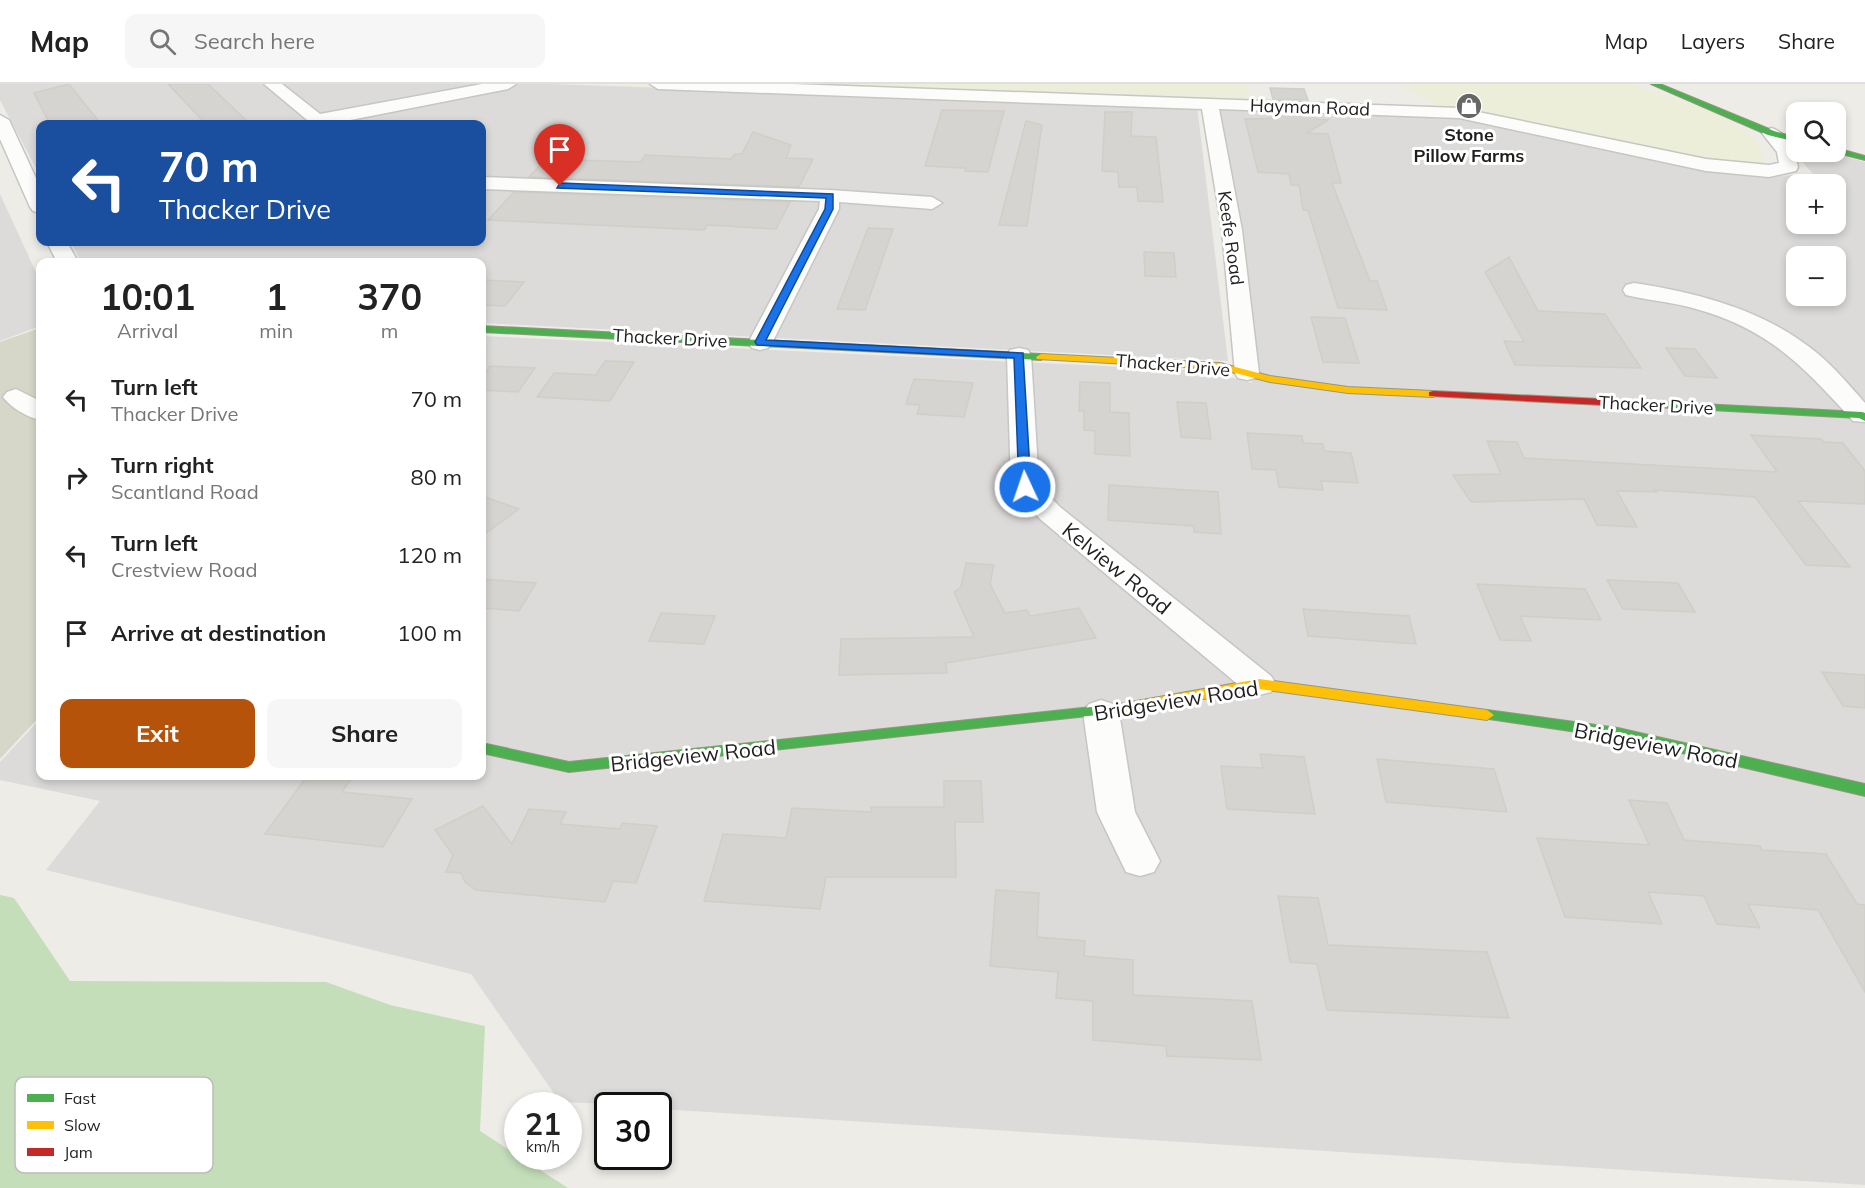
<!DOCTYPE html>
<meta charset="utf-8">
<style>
:root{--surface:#fff;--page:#f6f6f6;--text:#222;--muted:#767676;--line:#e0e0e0;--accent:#b45309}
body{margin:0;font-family:Mulish,sans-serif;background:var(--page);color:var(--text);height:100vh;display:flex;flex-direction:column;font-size:22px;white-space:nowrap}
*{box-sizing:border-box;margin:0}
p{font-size:20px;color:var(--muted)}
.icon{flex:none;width:33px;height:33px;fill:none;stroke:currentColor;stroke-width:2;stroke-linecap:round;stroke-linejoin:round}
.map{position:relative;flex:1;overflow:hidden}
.side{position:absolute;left:36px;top:174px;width:450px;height:522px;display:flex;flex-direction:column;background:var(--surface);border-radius:12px;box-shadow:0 3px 9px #0003}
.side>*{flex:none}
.top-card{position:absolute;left:36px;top:36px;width:450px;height:126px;border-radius:12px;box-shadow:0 3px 9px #0003;background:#1a4fa0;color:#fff;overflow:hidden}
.tools{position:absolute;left:1786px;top:18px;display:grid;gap:12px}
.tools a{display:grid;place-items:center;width:60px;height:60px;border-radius:12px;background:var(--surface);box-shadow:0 3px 9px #0003;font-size:30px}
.speed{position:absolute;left:504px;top:1008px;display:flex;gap:12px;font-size:30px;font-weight:700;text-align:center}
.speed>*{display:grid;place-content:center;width:78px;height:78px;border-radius:50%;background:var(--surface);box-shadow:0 3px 9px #0003;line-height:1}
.speed small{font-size:15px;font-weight:400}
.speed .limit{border:3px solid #111;border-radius:9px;background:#fff;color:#111}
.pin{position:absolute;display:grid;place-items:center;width:51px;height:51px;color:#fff;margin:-62px -26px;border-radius:50% 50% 50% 0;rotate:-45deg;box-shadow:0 0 6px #0007}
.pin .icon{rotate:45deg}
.me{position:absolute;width:66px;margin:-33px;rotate:357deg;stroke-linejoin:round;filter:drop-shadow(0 0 4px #0008)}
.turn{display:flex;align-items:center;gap:21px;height:126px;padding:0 24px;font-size:27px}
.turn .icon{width:78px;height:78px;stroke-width:2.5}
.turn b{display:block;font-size:42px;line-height:51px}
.eta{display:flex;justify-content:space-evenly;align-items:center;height:102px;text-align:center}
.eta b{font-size:36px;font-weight:700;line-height:42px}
.primary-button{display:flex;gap:12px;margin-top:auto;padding:12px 24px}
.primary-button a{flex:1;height:69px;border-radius:12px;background:var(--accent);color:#fff;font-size:24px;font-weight:700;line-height:69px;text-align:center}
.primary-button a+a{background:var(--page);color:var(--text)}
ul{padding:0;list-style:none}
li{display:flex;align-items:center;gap:18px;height:78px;padding:0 24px}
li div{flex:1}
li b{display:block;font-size:22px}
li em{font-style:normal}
header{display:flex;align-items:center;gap:36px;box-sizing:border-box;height:84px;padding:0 30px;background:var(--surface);border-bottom:2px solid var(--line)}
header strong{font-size:28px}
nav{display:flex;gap:33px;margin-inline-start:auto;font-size:21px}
.search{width:420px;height:54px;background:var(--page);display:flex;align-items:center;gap:15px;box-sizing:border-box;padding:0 21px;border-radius:12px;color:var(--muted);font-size:22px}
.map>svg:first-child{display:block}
</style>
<header>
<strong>Map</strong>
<div class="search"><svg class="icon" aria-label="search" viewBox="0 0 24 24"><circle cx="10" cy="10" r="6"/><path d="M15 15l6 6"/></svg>Search here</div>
<nav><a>Map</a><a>Layers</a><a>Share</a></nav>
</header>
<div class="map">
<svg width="1865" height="1104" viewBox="0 0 1865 1104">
<rect width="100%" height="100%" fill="#edece7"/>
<path fill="#dcdbd9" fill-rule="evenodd" d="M0,0H551L1197,22L1228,277L482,239V178H81L71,158H482V40H40V92L0,16Z
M1219,24L1455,31L1687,83L1743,92L1814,91L1782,55L1797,59V68H1827L1865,78V1101L659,1025L658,1022L560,1018L471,890L46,786L100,717L0,696V678L40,635V692H482V252L1207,287L1252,299ZM1797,100H1836V140H1797ZM1797,172H1836V212H1797Z
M0,110L40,197V242L0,257Z"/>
<path fill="#d6d7c8" d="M40,244V632L0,675V258Z"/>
<path fill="#eceeda" d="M613,0H1246L1255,23L1208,21Z
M1400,0H1634L1720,31L1753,53L1765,78L1755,86L1707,84L1571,59L1453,29Z"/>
<path fill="#c4deba" d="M0,811L14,814L70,897L326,898L390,921L485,942L480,1047L568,1104H0Z"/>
<path fill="#d6d4d0" stroke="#d1cec8" stroke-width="1.5" d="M69,0L101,40H50L34,9Z
M168,0H208L250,40H206Z
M1270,4L1304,5L1308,16L1273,15Z
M942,26L1004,27L988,88L965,87V84L925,82Z
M1105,28H1132L1131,52L1156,53L1163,118L1138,117L1137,103H1119L1118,88L1102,87Z
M1277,29L1314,31L1315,35L1328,36L1307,49L1328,50L1341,99H1332L1370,197H1377L1387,226L1338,224L1308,126H1303L1299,101H1291L1289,90L1258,88L1245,35L1278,34Z
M1026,37L1042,41L1027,142L999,141Z
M753,48L791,61L786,74L813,75L799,103L529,93L546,75L641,78L645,71L731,75L735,70H742Z
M514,108L790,118L776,145L707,141L704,146L488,136Z
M868,144L893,145L865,226L837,225Z
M1144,168L1174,169L1176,193L1145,192Z
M1509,173L1538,227L1605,230L1641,284L1515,281L1504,257L1524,258L1485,188Z
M482,196L524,198L505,222L482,221Z
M1311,233L1345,234L1359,279L1323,278Z
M1666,264L1695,265L1717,294L1685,292Z
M605,277L634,278L610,317L537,313L554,289L596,291Z
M490,282L535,284L518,308L482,306V294Z
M914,295L973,299L964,333L917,330L920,321L906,320Z
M1080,298L1110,299V328L1129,329L1130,372L1095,370V347L1084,346V327H1079Z
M1177,318L1206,319L1211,355L1181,353Z
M1247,349L1302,352L1303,359L1323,360L1324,367L1351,369L1358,399L1321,397L1323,406L1279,403L1276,386L1252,385Z
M1751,351L1821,355L1824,358L1843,359L1865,387V420L1798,417L1850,483L1806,481L1755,413L1655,406L1657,408L1617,407L1637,443L1597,441L1584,415L1471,418L1453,391L1501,390L1487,357L1517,358L1524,374L1777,388Z
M1109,401L1218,408L1221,450L1194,448V442L1108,436Z
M482,412L519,425L482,452Z
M966,479L994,481L990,500L1005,529L1027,526L1030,532L1079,524L1096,554L946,579L947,589L839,591L841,555L974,553L954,508L961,503Z
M482,495L536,499L519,527L482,524Z
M1607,496L1678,499L1695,528L1623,525Z
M1477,500L1585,505L1601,536L1520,532L1531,557L1500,556Z
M1303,525L1409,532L1416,560L1308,552Z
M661,529L715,532L704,560L649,557Z
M1822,588L1865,591V624L1843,622Z
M1260,670L1304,673L1315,730L1227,725L1221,682L1263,684Z
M1377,675L1494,685L1507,728L1386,718Z
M307,692H353L342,708L412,715L383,763L265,750Z
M944,697H981L983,738H955L956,793H826L820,825L704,817L723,750L786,754L792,724L871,728V723H944Z
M1629,716L1667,719L1684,756L1760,762L1762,766L1826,770L1857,820L1865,821V908L1818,826L1748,820L1760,844L1717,840L1704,812L1648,808L1662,840L1565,833L1537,754L1649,761Z
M483,722L512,760L529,725L566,728L560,740L620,745L622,739L657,742L636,799L613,797L605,818L476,806L465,798L461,789L446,788L453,771L435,746Z
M996,806L1039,809L1037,853L1085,857L1084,872L1133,876V911L1252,917L1261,976L1167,972L1166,962L1093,956V917L1056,914L1058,888L990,882Z
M1278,812L1318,814L1328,861L1487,868L1509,934L1327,926L1317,880L1290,878Z"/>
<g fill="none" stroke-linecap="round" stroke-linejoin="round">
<g stroke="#c6c6c3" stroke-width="3">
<path id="street" d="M264,0H282L320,30L482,0H516L508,5L330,40H312Z
M650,0H792L1459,24L1706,75L1769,81L1779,79L1777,68L1762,49L1771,44C1787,48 1795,68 1798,83L1796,87L1769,93L1706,87L1459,34L1219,25L1242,146L1259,289L1256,294L1247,296L1238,294L1235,289L1222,146L1202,25L658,5Z
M0,31L9,36L40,103V129L33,127L30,123L0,55Z
M482,93L830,106L932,113L942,119L932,125L839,118V125L772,259L768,264L760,266L752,264L748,259L819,125L820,117L482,105Z
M47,158H67L78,178H57Z
M1634,199C1699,209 1765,226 1817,269C1835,284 1850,302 1865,319V338L1853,337C1801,280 1767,243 1689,223C1669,218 1647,216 1626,211L1623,206L1626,201Z
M1019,264L1028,266L1031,271L1039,401L1060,423L1271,592L1276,600L1271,608L1259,611L1247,608L1040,435L1011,403L1007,271L1010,266Z
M16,305L40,317V336C27,333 11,324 3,313L7,308Z
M1101,616L1113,620L1119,628L1135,728L1160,777L1154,788L1140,792L1126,788L1097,728L1083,628L1089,620Z"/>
</g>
<g stroke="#94987e" stroke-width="2">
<path id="fast" d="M1651,0H1660L1774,47L1797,54V58L1768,51Z
M1836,64L1865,72V76L1833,68H1836Z
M482,242L1041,270L1046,273L1041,276L482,248Z
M1602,315L1862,328L1865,329V337L1859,334L1598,320L1597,318Z
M1120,620L1127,625L1125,628L569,688L482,669V659L569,678Z
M1487,626L1618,644L1865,700V712L1618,654L1482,634L1480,631Z"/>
</g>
<g stroke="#94987e" stroke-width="2">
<path id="slow" d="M1041,270L1220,279L1270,292L1348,303L1433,307L1438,310L1433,313L1348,309L1270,298L1220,285L1037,275L1036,273Z
M1259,595L1487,626L1494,631L1487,636L1259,605L1120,630L1113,625L1120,620Z"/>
</g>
<g stroke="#94987e" stroke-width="2">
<path id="jam" d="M1433,307L1602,315L1607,318L1602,321L1429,312V308Z"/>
</g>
<use href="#street" fill="#fcfcfb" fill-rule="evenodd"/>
<use href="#fast" fill="#4caf50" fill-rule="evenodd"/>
<use href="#slow" fill="#ffc107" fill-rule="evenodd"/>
<use href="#jam" fill="#c62828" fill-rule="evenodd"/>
</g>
<path fill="#1a73e8" stroke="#114b97" stroke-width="1.5" d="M560,99L833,110V125L766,256L1023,269L1031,403L1025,406L1019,403L1014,274L757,261L755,258L825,125L826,114L557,104Z"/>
<defs>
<g id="shop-disc" transform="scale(1.35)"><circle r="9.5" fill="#676765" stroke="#fff"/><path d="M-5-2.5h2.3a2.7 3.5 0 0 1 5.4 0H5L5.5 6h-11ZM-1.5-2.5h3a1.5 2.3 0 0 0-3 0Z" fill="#fff"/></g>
</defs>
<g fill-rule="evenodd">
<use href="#shop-disc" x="1469" y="22"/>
</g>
<g text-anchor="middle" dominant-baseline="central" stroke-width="6" stroke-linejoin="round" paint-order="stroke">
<g font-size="18" fill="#1f1f1f" stroke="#fff">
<text transform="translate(1310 23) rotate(2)">Hayman Road</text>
<text transform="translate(1231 154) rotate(82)">Keefe Road</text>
<text transform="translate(670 254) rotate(3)">Thacker Drive</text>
<text transform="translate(1173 281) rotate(5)">Thacker Drive</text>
<text transform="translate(1656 321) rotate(3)">Thacker Drive</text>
</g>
<g font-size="18" font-weight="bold" fill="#1f1f1f" stroke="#fff">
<text x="1469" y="50">Stone<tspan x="1469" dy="21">Pillow Farms</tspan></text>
</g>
<g font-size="21" fill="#1f1f1f" stroke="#fff">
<text transform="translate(1117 484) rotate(39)">Kelview Road</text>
<text transform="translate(1176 616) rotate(-9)">Bridgeview Road</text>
<text transform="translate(1656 661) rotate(11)">Bridgeview Road</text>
<text transform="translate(693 671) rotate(-6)">Bridgeview Road</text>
</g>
</g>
<rect x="15" y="993" width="198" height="96" rx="9" fill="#fff" stroke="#bcbcbc" stroke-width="1.5"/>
<rect x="27" y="1010" width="27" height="8" fill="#4caf50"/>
<rect x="27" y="1037" width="27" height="8" fill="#ffc107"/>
<rect x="27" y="1064" width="27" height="8" fill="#c62828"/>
<g font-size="16" fill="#1f1f1f">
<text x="64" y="1020">Fast</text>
<text x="64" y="1047">Slow</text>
<text x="64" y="1074">Jam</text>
</g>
</svg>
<div class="tools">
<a><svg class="icon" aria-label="search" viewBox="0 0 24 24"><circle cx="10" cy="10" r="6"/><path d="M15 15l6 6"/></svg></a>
<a>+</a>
<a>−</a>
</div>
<div class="speed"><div>21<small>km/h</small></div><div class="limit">30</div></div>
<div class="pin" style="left:560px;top:102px;background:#d93025"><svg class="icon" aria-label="arrive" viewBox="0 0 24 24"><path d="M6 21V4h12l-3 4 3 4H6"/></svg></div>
<svg class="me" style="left:1025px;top:403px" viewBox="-20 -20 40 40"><circle r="17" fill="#1a73e8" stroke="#fff" stroke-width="3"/><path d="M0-11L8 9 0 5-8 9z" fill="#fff"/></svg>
<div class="top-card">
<div class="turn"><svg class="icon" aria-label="left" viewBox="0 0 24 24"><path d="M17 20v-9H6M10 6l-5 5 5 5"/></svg><div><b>70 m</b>Thacker Drive</div></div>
</div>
<section class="side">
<div class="eta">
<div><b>10:01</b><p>Arrival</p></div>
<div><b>1</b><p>min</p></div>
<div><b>370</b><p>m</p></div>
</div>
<ul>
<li><svg class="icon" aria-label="left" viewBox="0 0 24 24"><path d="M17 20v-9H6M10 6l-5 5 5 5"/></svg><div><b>Turn left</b><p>Thacker Drive</p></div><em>70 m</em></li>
<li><svg class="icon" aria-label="right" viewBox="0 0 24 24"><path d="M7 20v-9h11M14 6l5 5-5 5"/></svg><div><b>Turn right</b><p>Scantland Road</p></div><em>80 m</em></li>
<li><svg class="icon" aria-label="left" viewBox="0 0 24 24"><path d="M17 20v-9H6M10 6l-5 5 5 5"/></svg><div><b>Turn left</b><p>Crestview Road</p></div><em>120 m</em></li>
<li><svg class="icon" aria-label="arrive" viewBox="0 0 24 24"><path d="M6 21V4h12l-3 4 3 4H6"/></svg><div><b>Arrive at destination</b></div><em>100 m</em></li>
</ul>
<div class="primary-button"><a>Exit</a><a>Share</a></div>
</section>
</div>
